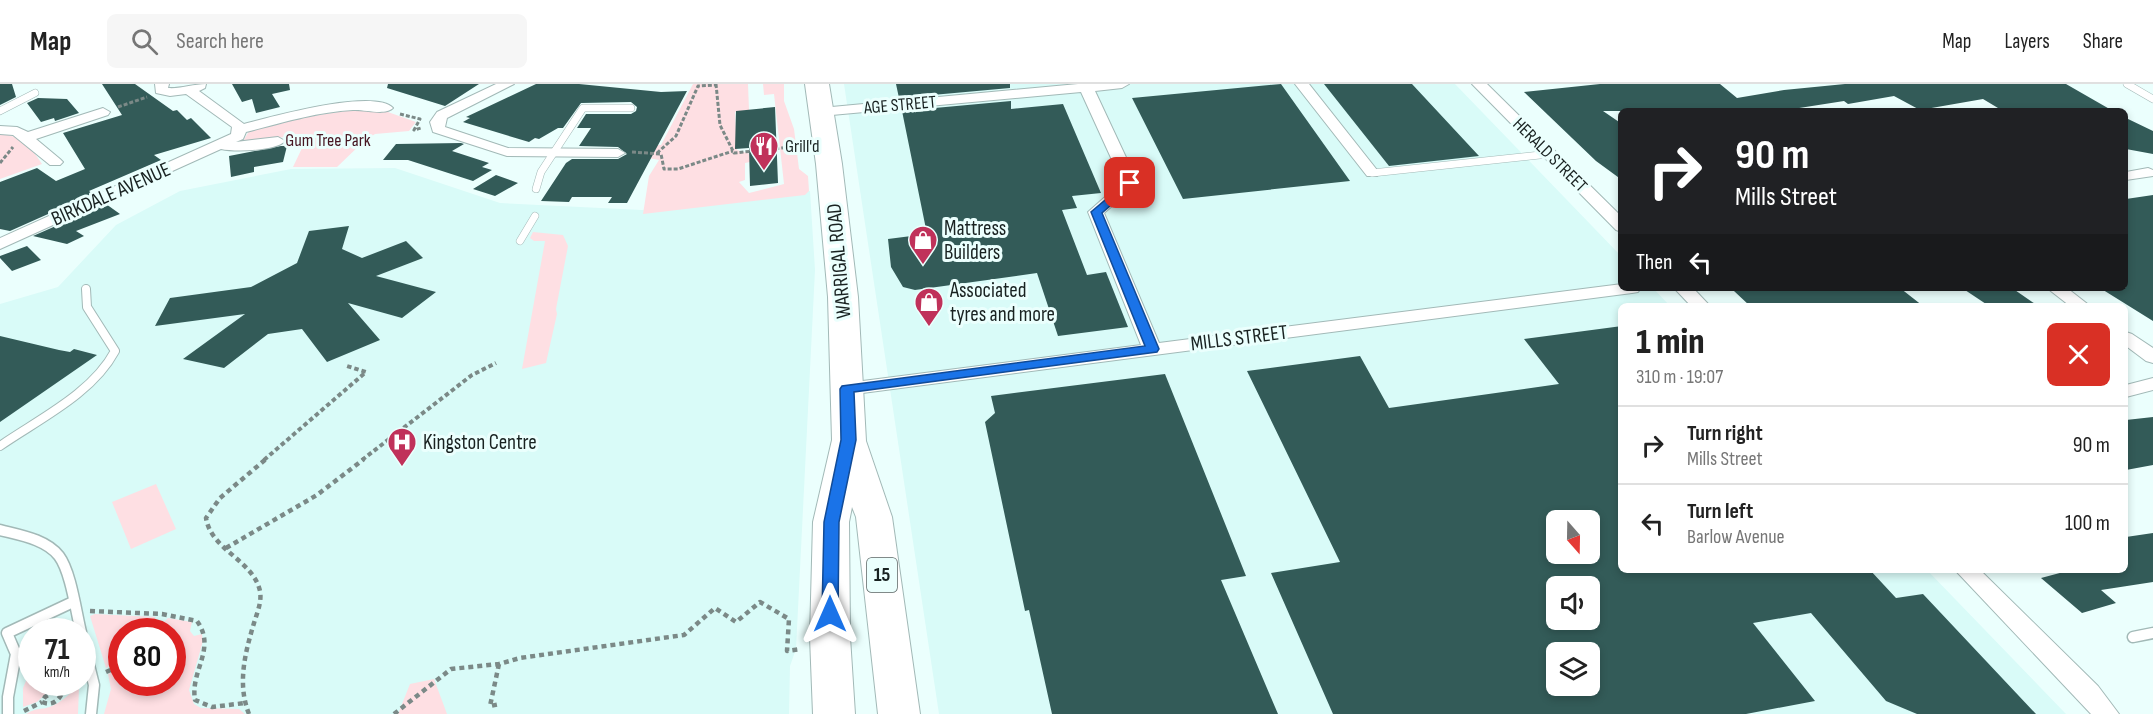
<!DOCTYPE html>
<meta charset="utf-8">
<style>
:root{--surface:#fff;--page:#f6f6f6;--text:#222;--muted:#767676;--line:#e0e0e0}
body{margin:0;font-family:"Sofia Sans Condensed",sans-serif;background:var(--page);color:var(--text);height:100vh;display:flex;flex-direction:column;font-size:22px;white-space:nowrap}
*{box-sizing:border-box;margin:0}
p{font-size:20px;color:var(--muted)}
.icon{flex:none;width:33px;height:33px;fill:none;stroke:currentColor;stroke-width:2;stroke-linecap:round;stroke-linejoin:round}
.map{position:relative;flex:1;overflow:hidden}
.details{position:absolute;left:1618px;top:219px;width:510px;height:270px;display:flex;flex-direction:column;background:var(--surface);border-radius:9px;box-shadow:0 3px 9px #0003}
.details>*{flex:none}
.banner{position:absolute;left:1618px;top:24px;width:510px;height:183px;border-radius:9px;box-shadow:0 3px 9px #0003;background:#202124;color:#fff;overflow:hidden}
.needle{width:39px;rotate:160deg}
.controls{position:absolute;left:1546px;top:426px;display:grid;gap:12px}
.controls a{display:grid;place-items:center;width:54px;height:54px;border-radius:9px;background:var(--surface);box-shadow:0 3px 9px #0003;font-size:30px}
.speed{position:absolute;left:18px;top:534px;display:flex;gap:12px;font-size:30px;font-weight:700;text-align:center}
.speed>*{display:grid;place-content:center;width:78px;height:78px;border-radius:50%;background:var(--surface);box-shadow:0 3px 9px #0003;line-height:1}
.speed small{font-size:15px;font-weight:400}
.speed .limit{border:9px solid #d22;background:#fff;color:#111}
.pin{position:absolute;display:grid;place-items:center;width:51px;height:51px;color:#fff;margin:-26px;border-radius:12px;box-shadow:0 3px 9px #0006}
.me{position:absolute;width:66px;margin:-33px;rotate:0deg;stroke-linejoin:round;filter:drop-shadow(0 0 4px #0008)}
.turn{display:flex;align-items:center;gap:21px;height:126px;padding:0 18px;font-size:27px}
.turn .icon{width:78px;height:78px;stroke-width:2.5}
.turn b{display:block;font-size:42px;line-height:51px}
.then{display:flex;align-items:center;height:57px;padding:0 18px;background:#0003;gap:12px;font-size:22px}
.round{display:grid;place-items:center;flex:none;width:63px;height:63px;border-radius:9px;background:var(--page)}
.head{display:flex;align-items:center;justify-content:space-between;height:102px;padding:0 18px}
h1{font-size:36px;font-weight:800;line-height:45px}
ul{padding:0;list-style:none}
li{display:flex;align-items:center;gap:18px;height:78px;padding:0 18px;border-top:2px solid var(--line)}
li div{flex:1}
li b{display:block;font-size:22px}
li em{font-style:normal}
header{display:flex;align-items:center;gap:36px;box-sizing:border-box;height:84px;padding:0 30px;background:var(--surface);border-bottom:2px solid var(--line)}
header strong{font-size:28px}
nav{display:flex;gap:33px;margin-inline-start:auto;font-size:21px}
.search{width:420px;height:54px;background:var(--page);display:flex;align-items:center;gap:15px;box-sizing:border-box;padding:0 21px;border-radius:9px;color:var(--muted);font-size:22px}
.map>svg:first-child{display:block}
</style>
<header>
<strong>Map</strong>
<div class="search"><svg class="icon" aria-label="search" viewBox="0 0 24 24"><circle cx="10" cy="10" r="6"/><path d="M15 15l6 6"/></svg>Search here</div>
<nav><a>Map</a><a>Layers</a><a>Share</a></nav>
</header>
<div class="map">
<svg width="2153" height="630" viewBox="0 0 2153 630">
<rect width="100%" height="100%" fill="#ebfffd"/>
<path fill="#d9fbf8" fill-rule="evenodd" d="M844,0H1455L1621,172L1622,204H1653L1670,222H1622V486H1927L2066,630H939ZM1557,436H1590V470H1557ZM1557,502H1590V536H1557ZM1557,568H1590V602H1557Z
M395,84L500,119L642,126L810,107L815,186L796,565L790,582L789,630H0V220L58,203L116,141L180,107L291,85ZM32,548H82V598H32ZM122,548H172V598H122Z"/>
<path fill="#fedfe3" d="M693,0H748L749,26L735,28L737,66L750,70V78L745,79V96L739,98L749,109L784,100L774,10L764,11L763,0H784V17L794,45L799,85L808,92L809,107L805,111L643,130L649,92L659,76L628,70L637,61H661Z
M358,25L385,27L416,38L409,47L375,50L362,59L337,83H293L303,62L285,53L242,59L249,47L299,34Z
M0,50C19,50 33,65 42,80L0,95Z
M533,148L563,151L568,162L556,225L557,230L546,279L522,285L545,157H534L530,154Z
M156,400L176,445L131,465L112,418Z
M95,530L156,533L153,537L164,538L168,534L192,538L190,547L194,552L202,550L203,557L189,606L194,620L201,624L239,625L245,630H104L111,605L108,590L121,584L122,598H172V548H122L121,575L106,584L90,532Z
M31,585L32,598L77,599L65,605L50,606L37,618L23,623V604Z
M434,595L447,630H398L410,600Z
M79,604L78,630H26C39,622 43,627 54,621C64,617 68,609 79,604Z"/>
<path fill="#335b58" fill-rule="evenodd" d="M0,0H12L16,13L0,21Z
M102,0H135L173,27L177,26L187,36L191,34L211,54L154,71L161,76L89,107L93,110L10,147L0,145V98L37,84L56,97L85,85L63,49L122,31Z
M232,0H289L290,6L272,10L280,23L256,29L252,15L242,18Z
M388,0H479L445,22L387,4Z
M536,0H579L661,8L687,7L627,119H608L612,113H572L569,118L541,117L566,79L572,75H618L627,70L618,63L579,62L591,44H577L586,30H631L636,27L637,23L631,18L581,19L563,44H558L539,55L535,54L529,58L463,38L470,34L466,33Z
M896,0H1010V4L899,14Z
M1281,0L1350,97L1183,115L1132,14Z
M1324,0H1412L1479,72L1389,82Z
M1600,0H1720L1737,14L1784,6L1845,0H2066L2113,27H2003L1983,15L1920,26L1894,12L1848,20L1844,17L1780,27H1603L1622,40V96L1596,77L1524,8Z
M38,14L67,15L79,29L55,37L54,34L41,38L27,19Z
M1011,17V25L1063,20L1101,109L1072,112L1077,124L1062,126L1087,191L1106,188L1128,243L1058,252L1037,189L915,206L903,203L891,183L888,155L927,150L902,27Z
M775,23L778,99L750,102L749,64L735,65L736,27Z
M2126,34L2153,47V70L2126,65Z
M461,59L464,60L452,67L489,79L482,83L492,86L473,97L408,76H383L396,60Z
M281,62H287L283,78L254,83V88L231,93L229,72Z
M496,91L518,99L495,112L473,105Z
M2153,111V237L2100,204H2126V115Z
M106,120L120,130L76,147L84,152L67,160L33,152Z
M349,142L342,165L362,174L406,157L423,174L376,192L436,208L402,234L348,219L380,256L327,278L302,245L268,250L224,284L183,275L245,230L155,242L170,214L251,203L297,179L309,147Z
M27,162L41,176L12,187L0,174V172Z
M1756,204H1900L1923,222H1750L1734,207Z
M1962,204H2012L2038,222H1989Z
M1622,242V486H1870L1896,514L1923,510L2036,630H1917L1886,617L1811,529L1753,539L1815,617L1746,630H1333L1271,489L1340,478L1247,287L1360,272L1389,324L1559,300L1524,255ZM1590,429V470H1557V434ZM1557,502H1590V536H1557ZM1557,568H1590V602H1557Z
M0,252L59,266L70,268L74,265L97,271L0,338Z
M1165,290L1246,492L1221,496L1278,630H1052L1029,526L1025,527L985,338L995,329L991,312Z
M2153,333V381L2126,386V336Z
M2153,449V498L2101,506L2116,519L2082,529L2041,494L2071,486H2126V453Z"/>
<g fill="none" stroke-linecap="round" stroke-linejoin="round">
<g stroke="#a2b9b7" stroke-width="8">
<path id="lane-far2" d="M2127,0L2153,15
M0,27L35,9
M1372,89L1549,70
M536,105L541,88L583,24H631
M520,157L535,132"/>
</g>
<g stroke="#a2b9b7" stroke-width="10">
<path id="lane-far1" d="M0,362C39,335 92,310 115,267L87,223L86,205"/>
</g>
<g stroke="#a2b9b7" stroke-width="13">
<path id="lane" d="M0,446C19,451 46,455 59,472C71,488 76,528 81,548
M82,553L94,601L91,630
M2133,553L2153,549
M8,630V613L16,570L7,549L73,518"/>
</g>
<g stroke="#a2b9b7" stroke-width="2">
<path id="street" d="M155,0H169L168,4C181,5 193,0 206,0L205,4L199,7L244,40C271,33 374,4 393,24C385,32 364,25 353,26C317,28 281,39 246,48L243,55L236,58L278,53L285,57C276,67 235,68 221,65L0,165V154L231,50L232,43L186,10L170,12L156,9Z
M496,0H514L447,34L445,43L508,64L618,65L625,69L618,73L507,72L433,48L430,38L437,28Z
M1078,0H1129L1122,4L1095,7L1138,99L1104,129L1159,259L1622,200V204H1641L1638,208L1632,209L847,311L840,309L837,305L840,301L847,299L1141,261L1088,128L1122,98L1081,8L821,32L814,28L821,24Z
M1295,0H1309L1377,86L1380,89L1377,92H1367Z
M1472,0H1487L1622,133V148L1616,146Z
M103,24L110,28L108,31L36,55L60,75L63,78L60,81H50L13,51L0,50V42L17,43L28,48Z
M2148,84L2153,86V92L2126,96V88Z
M1674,204H1693L1710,222H1691Z
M2047,204H2067L2090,222H2070Z
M2126,248L2132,250L2153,264V279L2146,277L2126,262Z
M2153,294V306L2126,313V301Z
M1955,486H1980L2098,602L2119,630H2091Z"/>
</g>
<g stroke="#a2b9b7" stroke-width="2">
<path id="highway" d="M805,0H829L842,80L858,213L866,357L892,433L920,630H878L856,433L852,423L849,438L850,553L855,630H813L810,553L813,438L832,356L828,213L816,80Z"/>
</g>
<path stroke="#7b8987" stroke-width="3" stroke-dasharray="4 2" stroke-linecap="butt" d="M716,0L720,41L734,69L801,62
M118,23L147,13
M400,30L420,35L414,46L421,44
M632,68L661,70L664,85H678L733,67
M657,69L676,52L698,2L716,1
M0,79L13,63"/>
<path stroke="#7b8987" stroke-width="4" stroke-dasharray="4.5 3" stroke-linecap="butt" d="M264,376L366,288L347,282
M362,376L472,291L496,279"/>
<path stroke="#7b8987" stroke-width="4.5" stroke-dasharray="5 4" stroke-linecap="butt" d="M226,464L317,411L364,375
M90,527L162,530L197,537C217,565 190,586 195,616L212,623L245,619
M499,580L490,622L500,620
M106,588L122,581
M55,607L62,609C58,618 51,622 42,618L45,613Z
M62,609L80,600
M24,627L42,618
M249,630C237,600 245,569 254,539C257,529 262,518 260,507C253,476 211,466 206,434L220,414L266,375
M394,630L451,585L499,580L520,574L684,551L715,524L736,538L760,518L789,535L787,567L801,565"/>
<use href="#lane-far2" stroke="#fff" stroke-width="7"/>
<use href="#lane-far1" stroke="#fff" stroke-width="8"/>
<use href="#lane" stroke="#fff" stroke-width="10"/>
<use href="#street" fill="#fff" fill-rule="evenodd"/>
<use href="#highway" fill="#fff" fill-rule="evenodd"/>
</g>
<path fill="#1a73e8" stroke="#114b97" stroke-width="1.5" d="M1130,95L1135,99L1134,101L1102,129L1159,265L1157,268L854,308L856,356L839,438L838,530L836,534L830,536L824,534L822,530L824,438L841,356L840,305L842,302L1145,262L1091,128Z"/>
<defs>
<g id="restaurant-pin" transform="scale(1.5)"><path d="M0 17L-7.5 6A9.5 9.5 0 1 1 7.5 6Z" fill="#c0315a" stroke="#ebfffd"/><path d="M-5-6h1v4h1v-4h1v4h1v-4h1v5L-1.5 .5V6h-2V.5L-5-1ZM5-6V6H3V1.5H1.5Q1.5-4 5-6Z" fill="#fff"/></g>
<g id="shop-pin" transform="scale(1.5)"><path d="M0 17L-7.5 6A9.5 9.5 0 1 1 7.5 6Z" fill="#c0315a" stroke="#ebfffd"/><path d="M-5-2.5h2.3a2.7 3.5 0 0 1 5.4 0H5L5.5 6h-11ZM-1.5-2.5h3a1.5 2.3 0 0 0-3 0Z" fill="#fff"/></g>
<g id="hospital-pin" transform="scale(1.5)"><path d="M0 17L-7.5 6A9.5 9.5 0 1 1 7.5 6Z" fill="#c0315a" stroke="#ebfffd"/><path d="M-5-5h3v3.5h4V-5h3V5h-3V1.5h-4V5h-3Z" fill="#fff"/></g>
</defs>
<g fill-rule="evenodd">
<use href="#restaurant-pin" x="764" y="62"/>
<use href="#shop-pin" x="923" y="156"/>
<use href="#shop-pin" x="929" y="218"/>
<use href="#hospital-pin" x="402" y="358"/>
</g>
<g text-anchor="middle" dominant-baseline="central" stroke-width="6" stroke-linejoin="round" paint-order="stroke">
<g font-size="18" fill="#192221" stroke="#ebfffd">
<text transform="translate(900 21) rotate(-5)">AGE STREET</text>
<text transform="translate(1550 71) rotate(45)">HERALD STREET</text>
</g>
<g font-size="18" fill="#471622" stroke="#ebfffd">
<text x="328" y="56">Gum Tree Park</text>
</g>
<g font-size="18" fill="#192221" stroke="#ebfffd" text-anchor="start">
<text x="785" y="62">Grill'd</text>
</g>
<rect fill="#ebfffd" stroke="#586463" stroke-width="1.5" x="867" y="474" width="30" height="34" rx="4.5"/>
<g font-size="20" font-weight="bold" fill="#192221">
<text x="882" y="491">15</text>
</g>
<g font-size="21" fill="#192221" stroke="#ebfffd">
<text transform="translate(111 110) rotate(-24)">BIRKDALE AVENUE</text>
<text transform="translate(839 177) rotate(-95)">WARRIGAL ROAD</text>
<text transform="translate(1239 254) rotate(-7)">MILLS STREET</text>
</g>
<g font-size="21" fill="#192221" stroke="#ebfffd" text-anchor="start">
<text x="944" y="144">Mattress<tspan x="944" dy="24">Builders</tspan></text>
<text x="950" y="206">Associated<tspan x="950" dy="24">tyres and more</tspan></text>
<text x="423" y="358">Kingston Centre</text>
</g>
</g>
</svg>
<div class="controls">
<a><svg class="needle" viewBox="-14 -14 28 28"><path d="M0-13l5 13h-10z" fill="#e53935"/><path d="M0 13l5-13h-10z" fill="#767676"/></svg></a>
<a><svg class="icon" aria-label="sound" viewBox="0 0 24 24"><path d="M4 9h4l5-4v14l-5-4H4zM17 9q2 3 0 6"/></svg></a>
<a><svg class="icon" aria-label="layers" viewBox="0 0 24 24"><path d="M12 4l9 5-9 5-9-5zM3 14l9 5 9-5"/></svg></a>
</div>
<div class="speed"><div>71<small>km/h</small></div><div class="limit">80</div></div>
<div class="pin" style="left:1130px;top:99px;background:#d93025"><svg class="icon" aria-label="arrive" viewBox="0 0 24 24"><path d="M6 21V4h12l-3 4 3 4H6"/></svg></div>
<svg class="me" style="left:830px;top:530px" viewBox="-20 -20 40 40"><path d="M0-17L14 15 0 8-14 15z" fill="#1a73e8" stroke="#fff" stroke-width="4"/></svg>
<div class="banner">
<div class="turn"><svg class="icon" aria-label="right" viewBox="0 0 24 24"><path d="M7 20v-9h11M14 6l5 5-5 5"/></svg><div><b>90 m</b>Mills Street</div></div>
<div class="then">Then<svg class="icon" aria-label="left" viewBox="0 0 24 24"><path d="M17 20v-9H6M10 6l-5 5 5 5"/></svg></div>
</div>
<section class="details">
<div class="head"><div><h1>1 min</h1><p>310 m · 19:07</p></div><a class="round" style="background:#d93025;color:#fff"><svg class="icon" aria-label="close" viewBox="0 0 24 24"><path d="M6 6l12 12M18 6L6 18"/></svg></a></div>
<ul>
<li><svg class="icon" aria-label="right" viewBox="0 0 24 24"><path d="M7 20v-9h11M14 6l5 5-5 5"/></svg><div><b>Turn right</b><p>Mills Street</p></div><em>90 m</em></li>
<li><svg class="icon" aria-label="left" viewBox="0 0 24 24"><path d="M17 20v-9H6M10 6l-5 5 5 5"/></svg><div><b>Turn left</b><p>Barlow Avenue</p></div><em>100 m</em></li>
</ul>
</section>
</div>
